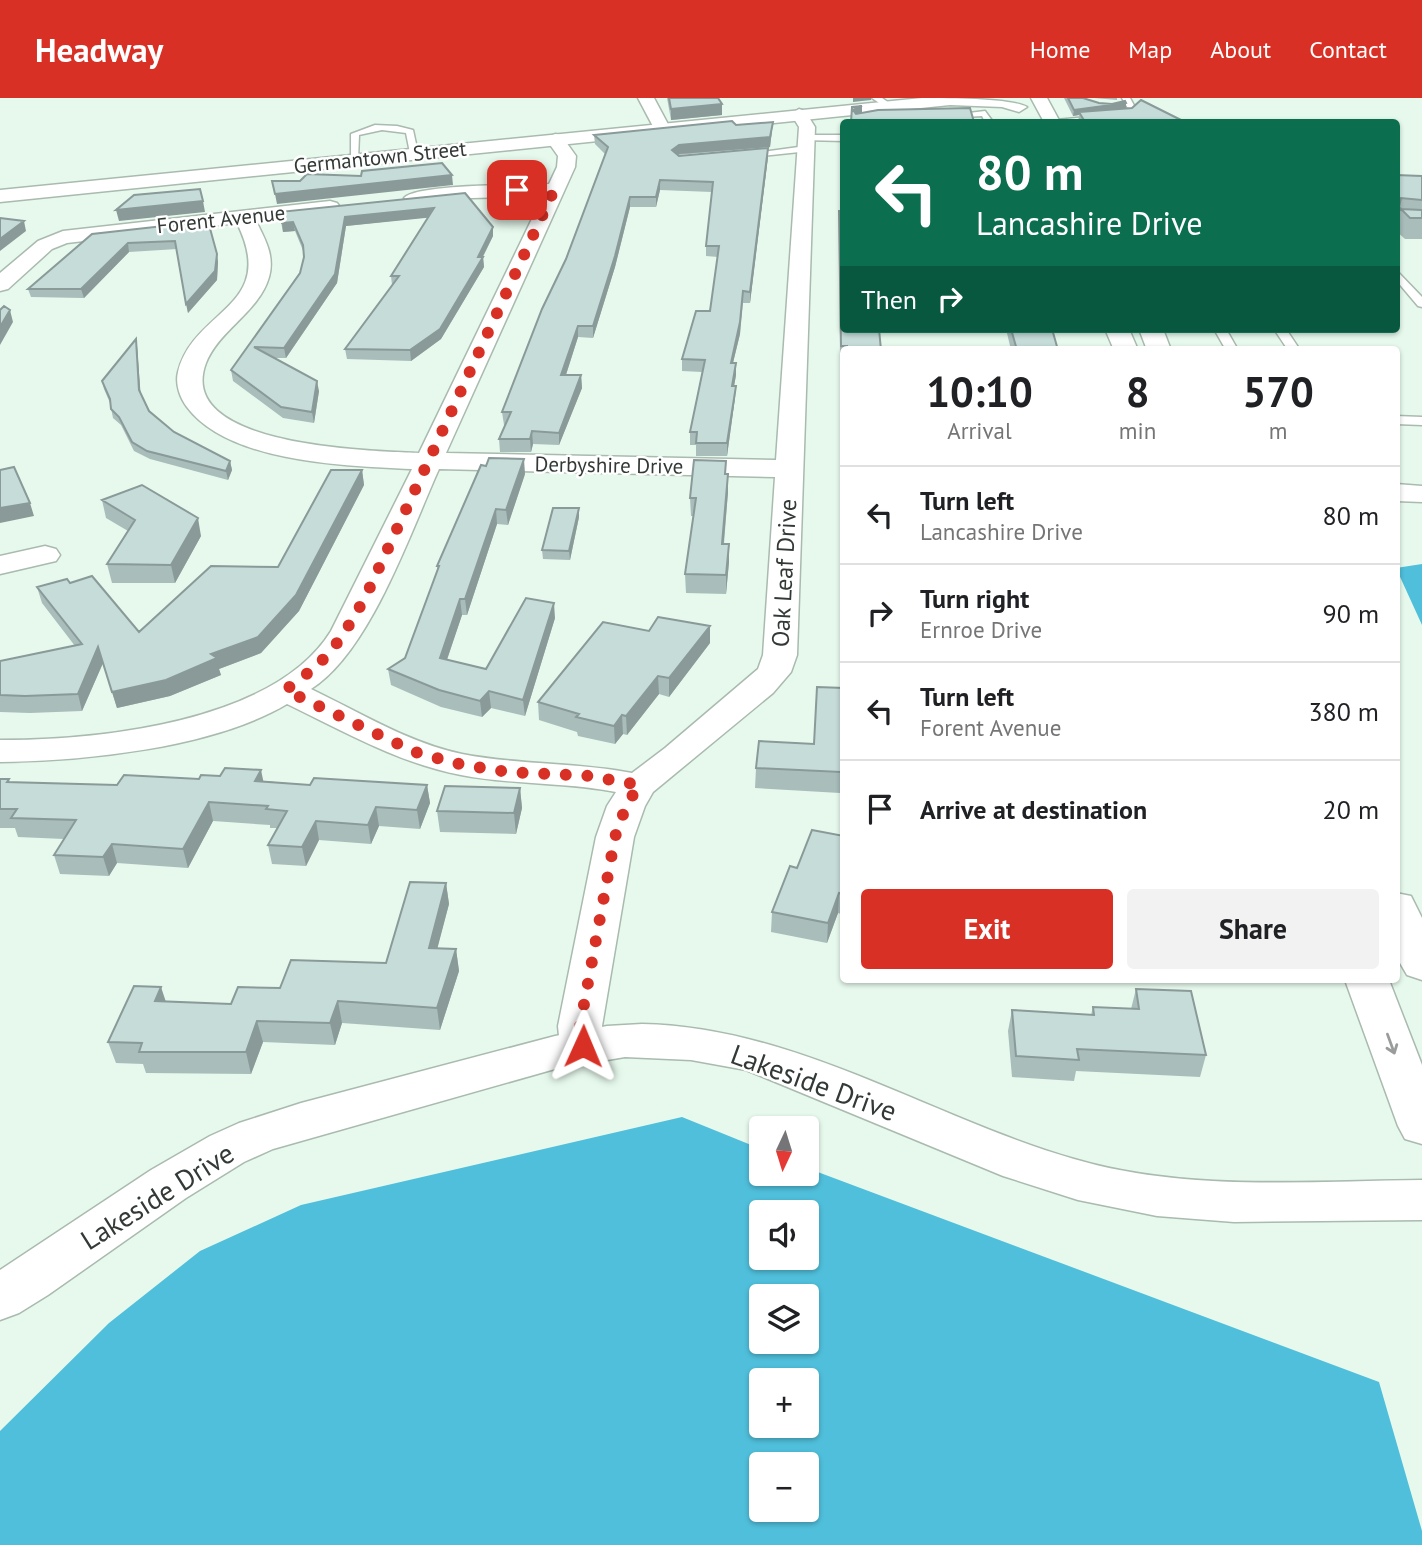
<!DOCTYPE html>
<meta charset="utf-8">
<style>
:root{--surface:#fff;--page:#f2f2f2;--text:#202124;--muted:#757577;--line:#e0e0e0;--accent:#d93025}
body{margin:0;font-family:"PT Sans",sans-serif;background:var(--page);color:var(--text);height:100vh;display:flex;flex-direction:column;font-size:26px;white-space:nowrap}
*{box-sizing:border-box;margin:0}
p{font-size:23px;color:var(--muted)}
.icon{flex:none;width:38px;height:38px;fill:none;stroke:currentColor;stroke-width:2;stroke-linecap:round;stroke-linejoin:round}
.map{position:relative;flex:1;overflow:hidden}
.sheet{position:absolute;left:840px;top:248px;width:560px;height:637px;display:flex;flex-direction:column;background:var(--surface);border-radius:7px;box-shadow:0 2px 5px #0004}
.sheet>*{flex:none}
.top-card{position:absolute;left:840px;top:21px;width:560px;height:214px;border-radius:7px;box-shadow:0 2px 5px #0004;background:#0b6e4f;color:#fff;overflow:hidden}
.needle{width:46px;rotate:184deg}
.buttons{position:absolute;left:749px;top:1018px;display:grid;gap:14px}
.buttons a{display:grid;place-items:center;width:70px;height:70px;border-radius:7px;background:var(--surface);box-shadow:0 2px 5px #0004;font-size:35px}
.pin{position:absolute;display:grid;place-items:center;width:60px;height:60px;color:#fff;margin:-30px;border-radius:14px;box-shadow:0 4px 10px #0006}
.me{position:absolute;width:77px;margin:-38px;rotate:1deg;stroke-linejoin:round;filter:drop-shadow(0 0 5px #0008)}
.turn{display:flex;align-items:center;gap:24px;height:147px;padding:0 21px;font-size:32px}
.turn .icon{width:91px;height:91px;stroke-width:2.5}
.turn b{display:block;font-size:49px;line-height:60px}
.then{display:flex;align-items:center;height:66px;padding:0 21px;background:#0003;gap:14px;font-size:26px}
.eta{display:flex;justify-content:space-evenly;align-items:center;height:119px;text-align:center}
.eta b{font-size:42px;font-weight:600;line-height:49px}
.primary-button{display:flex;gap:14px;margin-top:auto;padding:14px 21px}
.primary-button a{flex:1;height:80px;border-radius:7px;background:var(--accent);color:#fff;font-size:28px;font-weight:600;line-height:80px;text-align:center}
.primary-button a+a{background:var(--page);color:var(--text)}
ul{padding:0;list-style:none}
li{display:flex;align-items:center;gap:21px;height:98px;padding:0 21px;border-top:2px solid var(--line)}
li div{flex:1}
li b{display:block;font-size:26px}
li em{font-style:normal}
header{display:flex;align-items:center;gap:42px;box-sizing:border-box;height:98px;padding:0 35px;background:var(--accent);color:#fff}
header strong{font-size:33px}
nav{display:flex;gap:38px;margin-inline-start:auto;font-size:24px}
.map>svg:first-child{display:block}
</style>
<header>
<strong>Headway</strong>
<nav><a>Home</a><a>Map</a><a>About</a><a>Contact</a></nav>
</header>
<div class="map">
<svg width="1422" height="1447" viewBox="0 0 1422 1447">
<rect width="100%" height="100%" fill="#e7f9ed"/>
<path fill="#50bfdb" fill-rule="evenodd" d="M1422,466V527L1396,470Z
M682,1019L761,1051V1076H807V1070L1379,1284L1422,1433V1447H0V1333L109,1225L200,1153L301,1107ZM761,1115H807V1160H761ZM761,1199H807V1244H761ZM761,1283H807V1328H761ZM761,1367H807V1412H761Z"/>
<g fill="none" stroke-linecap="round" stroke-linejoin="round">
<g stroke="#a9baaf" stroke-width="3">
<path id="lane" d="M872,0H882L892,7L885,9Z
M1122,0H1130L1137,13L1130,19L1064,24L1047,23L1125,15L1129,12Z
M985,13L993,24H985L982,18L948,20L944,18Z
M375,27L397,28L413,32L418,55L414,58L410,55L406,35L382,32L359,37L358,62L351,64V36Z
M806,37H844V43L803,42Z
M806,48L809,49V53L744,60L740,57Z
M1396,172L1422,199V209L1418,208L1396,182Z
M1214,231H1226L1238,252H1226Z
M1274,231H1286L1300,252H1288Z
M1396,318L1422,319V327L1396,326Z"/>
</g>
<g stroke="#a9baaf" stroke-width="3">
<path id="street" d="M638,0H654L670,30L668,34H656Z
M799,11L805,13L815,29L797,557L791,574L773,595L653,694L645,708L634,739L602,928L606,948L599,960L583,965L567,960L560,948L558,928L596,739L607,708L616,694C565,684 512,687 461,677C398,665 343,633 287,606C213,650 85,663 0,664V642C98,642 274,625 331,533L412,371C347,368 229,365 187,309C180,300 175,286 178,274C194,210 279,210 237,125L67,145L52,151L8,191L0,193V175L38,143L63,133L330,103L337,105L340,109L337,113L330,115L256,123C265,141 275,158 269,179C259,214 219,232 206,265C174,349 372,353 419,355L543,98L472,100L414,106L404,100C416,86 525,87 549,86L557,69L558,58L546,41L555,36L561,37L576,58L575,69L446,355L776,362L799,29L791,16ZM439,371L775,379L763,557L758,571L665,650L632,675C576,664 518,667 462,656C409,645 359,614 311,591C370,554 410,435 439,371Z
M45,448L56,451L60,457L56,463L0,476V458Z"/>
</g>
<g stroke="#a9baaf" stroke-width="3">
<path id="secondary" d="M1345,882H1389L1422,967V1046L1405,1041L1398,1028Z
M642,926C796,929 929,1019 1074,1061C1186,1094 1307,1083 1422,1082V1122L1234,1124L1157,1118L1078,1102L1003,1078L746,972L691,962L625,959L555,971L273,1051L244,1064L186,1100L48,1197L19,1215L0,1222V1172L151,1072L210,1038L239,1025L301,1005L555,938L607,928Z"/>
</g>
<g stroke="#a9baaf" stroke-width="3">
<path id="primary" d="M922,0C946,0 1011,0 1027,9L1019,14L1002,9L950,7L0,104V92Z
M1031,0H1047L1060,24H1044Z
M1105,231H1129L1138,252H1114Z
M1139,231H1163L1171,252H1147Z
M1396,795L1411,798L1422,820V882L1407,877L1396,858Z"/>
</g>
<g stroke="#a9baaf" stroke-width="3">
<path id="highway" d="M1396,386L1422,388V404L1396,403Z"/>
</g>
<use href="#lane" fill="#fff" fill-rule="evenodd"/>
<use href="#street" fill="#fff" fill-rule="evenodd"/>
<use href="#secondary" fill="#fff" fill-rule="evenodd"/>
<use href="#primary" fill="#fff" fill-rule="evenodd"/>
<use href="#highway" fill="#fff" fill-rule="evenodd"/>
</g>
<path fill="#a9bdbb" d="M667,0H718L722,6V17L671,22Z
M1064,0H1083L1099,5H1126V10L1185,24H1078L1079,17L1073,18Z
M1094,0H1117V2Z
M736,27L772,33L770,49L678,57L679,58L768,50V59L750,205H743L740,236L733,265L736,277L734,288L735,300L727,358H696V347H690V334L702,274L682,273V261L710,213L718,159L706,158V148L712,94L660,92L656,109H630L615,169L593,240L578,239L566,277H581L582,290L559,347L533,346L531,354H500L499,341L505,327H504L502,314L566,161L605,56L595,46L594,37Z
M1396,77L1422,78V141H1405L1396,133Z
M465,95L493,138L483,159L484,169L441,241L411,263L347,261L345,251L392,187L391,178L428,119L346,128L337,185L286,260H274L319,293L314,325L283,320L233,283L231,272L300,175L304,159V155L295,133L283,134L279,114Z
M839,113L844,231H884V234L879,233L881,252H844V262H840Z
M208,123L218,164L217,182L188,215L177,151L129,154L84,200L31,199L28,191L92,136Z
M1006,231H1052L1058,252H1011Z
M137,248L140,295L149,313L174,334L230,363L232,372L228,382L150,361L134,353L121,327L113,320L110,305L104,291L102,283Z
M362,372L364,387L299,513L261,555L219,571L221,577L170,598L117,610L103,565L82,613L30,615L0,614V563L75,548L42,505L37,489L70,485L139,534L278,469Z
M525,376L508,427L497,426L467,517H462L447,562L486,571L555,520L525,618L491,610L482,619L441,609L391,587L388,571L405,560L438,473L437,468Z
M726,376L728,394L724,446H729V464L726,496L686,495L685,476L693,418H691L690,400Z
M102,402L201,438L175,485H112L107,466L128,433L106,420Z
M579,419L570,462L543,461L542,452Z
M710,545L669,599L659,596L627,637L623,636L615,646L578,638L577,634L539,622L538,604Z
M844,590V635L840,695L755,690L756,670L814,646Z
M0,681H9L10,685L117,687L264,683L310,687H427L430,705L420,731L379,728L371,746L319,742L306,768L272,766L268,747L277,730H270V727L213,723L188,770L117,765L109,778L60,776L54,757L64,741L18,739L15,730H0Z
M520,690L522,710L516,736L440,734L437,713Z
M844,738V817L838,815L827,845L771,834L772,814L797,770Z
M446,785L449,806L437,850L456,851L459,873L440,932L342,925L335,947L263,944L251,976L146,975L143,966L116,965L108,944L166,904L231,906L280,890L386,865Z
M1136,891L1206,957L1200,979L1076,973L1074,983L1012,979L1008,933L1012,912L1091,917L1093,909L1131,911Z"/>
<path fill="#8a9a98" d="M853,0H871V2L853,4Z
M1126,5V11L1079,14V17L1073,18L1074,12Z
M722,6V17L671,22V11Z
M862,8V19L853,23V12Z
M773,24L770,49L679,56L672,62V52L679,47Z
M768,50V59L750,205V194Z
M452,77L453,87L277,106L275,96Z
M660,82V92L656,109V99Z
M630,99V109L615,169L593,240V228Z
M203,103L205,114L119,123L116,112Z
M434,110L435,119L346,128L337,185L286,260L284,250L345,119Z
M24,123L26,133L0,153V141Z
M293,124L295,133L283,134L282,125Z
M493,129V138L482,160L483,159L484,169L441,241L411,263L410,252L478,159Z
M128,145L129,154L84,200L81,191Z
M217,156L218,164L217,182L188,215L186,206Z
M743,193L740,236L730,277L731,265Z
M10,212L13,224L0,247V229Z
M578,228V239L562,289L561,277Z
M136,241L137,248L141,301L139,292Z
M736,265V277L732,300V288Z
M581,277L582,290L559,347V335Z
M317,283L319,293L314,325L312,314Z
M736,288L735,300L727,358V345Z
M532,333L533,346L531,354L530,341Z
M524,361L525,376L508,427L506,412Z
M230,363L232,372L228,382L226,373Z
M362,372L364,387L299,513L261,555L219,571L221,577L170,598L117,610L112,594L211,556Z
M728,376V394L722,464V446Z
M30,405L34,418L0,425V410Z
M579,410V419L570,462L569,453Z
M496,411L497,426L467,517L465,501Z
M198,420L201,438L175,485L171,467Z
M729,446V464L726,496V477Z
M460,501L462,517L442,576L440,560Z
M554,505L555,520L525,618L523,602Z
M710,528V545L669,599V580Z
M98,549L103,565L82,613L78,596Z
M658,578L659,596L627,637L626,618Z
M489,593L491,610L482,619L480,603Z
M622,617L623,636L615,646L614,628Z
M261,672L265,691L255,683Z
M427,687L430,705L420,731L417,712Z
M520,690L522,710L516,736L514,715Z
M209,704L213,723L188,770L183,751Z
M376,709L379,728L371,746L368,727Z
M316,723L319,742L306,768L302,749Z
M112,746L117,765L109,778L103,759Z
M446,785L449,806L432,871L429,850Z
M839,795L838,815L827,845L828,825Z
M456,851L459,873L440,932L437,910Z
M161,889L168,910L155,903Z
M338,903L342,925L335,947L330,925Z
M257,923L263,944L251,976L246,954Z"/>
<path fill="#c5dcd9" stroke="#8a9a98" stroke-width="2" d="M669,0H718L722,6L671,11Z
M1068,0H1083L1099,5L1112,6L1125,3L1126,5L1074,12Z
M1141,2L1185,24H1085L1079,14L1132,10Z
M862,8L853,12L856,16L878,12L970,10L974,24H851L852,9Z
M732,23L736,27L773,24L770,39L679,47L672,52L679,58L768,50L750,194L743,193L740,224L731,265H736L732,288H736L727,345H696L697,334H690L705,262L682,261L696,213H710L719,148H706L713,84L660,82L656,99H630L615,158L593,228H578L561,277H581L559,335L532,333L530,341H499L511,314H502L542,211L566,161L608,49L594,37Z
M442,65L452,77L275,96L272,83H300L307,76L361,78L362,73Z
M1396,77L1422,78V102L1401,100L1399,109L1401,111L1422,112V120H1410L1402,112H1396Z
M200,91L203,103L116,112L134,97Z
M465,95L493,129L478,159H483L440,231L410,252L345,251L399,178H391L434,110L345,119L335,176L284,250L254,249L317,283L312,314L281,309L231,272L300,175L304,159L303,147L293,124L282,125L279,114Z
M839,113H844V231H879L881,252H847V248H841Z
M0,120L24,123L0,141Z
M208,123L217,156L215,173L186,206L175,143L128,145L81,191H28L92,136Z
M4,208L10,212L0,229V212Z
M1011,231H1052L1058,252H1017Z
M136,241L139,292L149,313L174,334L230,363L226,373L147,353L132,344L119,319L111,311L110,301L102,283Z
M489,360L524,361L506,412L496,411L465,501H460L440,560L486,571L526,500L554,505L523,602L489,593L480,603L439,592L388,571L405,560L439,468H437L481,367L486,368Z
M694,362L726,363L725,376H728L722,446H729L726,477L685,476L696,400H690Z
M14,369L30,405L0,410V372Z
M331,372H362L296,497L258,539L211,556L217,560L166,582L112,594L98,549L78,596L25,598L0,597V563L82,546L37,489L67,481L70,485L92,478L139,534L211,468L278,469Z
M142,387L198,420L171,467L107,466L135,422L102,402Z
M553,410H579L569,453L542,452Z
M658,519L710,528L669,580L658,578L626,618L622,617L614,628L576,619L579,616L538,604L603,524L649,533Z
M817,589L844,590L841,674L756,670L759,643L814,646Z
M225,670L261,672L255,683L310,687L314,680L427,687L417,712L376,709L368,727L316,723L302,749L268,747L287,713L266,711L268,708L209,704L183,751L112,746L103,759L54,757L76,722L11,720L17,711H0V681H9L7,684L117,687L124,677L199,681L201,677L220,678Z
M445,688L520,690L514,715L437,713Z
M812,732L844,738V796L839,795L828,825L772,814L790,768L797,770Z
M410,784L446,785L429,850L456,851L437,910L338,903L330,925L257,923L246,954H139L142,945L108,944L134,888L161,889L155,903L231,906L238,889L280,890L291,862L386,865Z
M1136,891L1191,893L1206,957L1077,951L1079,962L1016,958L1012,912L1094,917L1093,909L1139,911Z"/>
<defs><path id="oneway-shaft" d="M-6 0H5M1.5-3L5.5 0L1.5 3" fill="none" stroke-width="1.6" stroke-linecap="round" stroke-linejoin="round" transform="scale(1.75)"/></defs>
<use stroke="#999c9a" href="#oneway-shaft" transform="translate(1391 946) rotate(70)"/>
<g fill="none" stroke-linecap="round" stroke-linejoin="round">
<path stroke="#d93025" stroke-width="12" stroke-dasharray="0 21.6" d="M517,92H554L365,500C338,546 330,561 285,592L415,654L459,666L508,674L590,678L639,687L626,708L615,739L580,928L583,948"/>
</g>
<g text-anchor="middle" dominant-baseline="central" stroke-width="5" stroke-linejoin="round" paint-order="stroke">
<g font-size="21" fill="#333a36" stroke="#fff">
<text transform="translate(380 59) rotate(-6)">Germantown Street</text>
<text transform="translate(221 121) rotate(-6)">Forent Avenue</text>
<text transform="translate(609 367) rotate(1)">Derbyshire Drive</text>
</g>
<g font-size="24" fill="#333a36" stroke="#fff">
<text transform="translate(784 475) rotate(-87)">Oak Leaf Drive</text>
</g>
<g font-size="28" fill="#333a36" stroke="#fff">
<text transform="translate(814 984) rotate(20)">Lakeside Drive</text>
<text transform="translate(157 1098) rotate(-32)">Lakeside Drive</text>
</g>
</g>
</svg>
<div class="buttons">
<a><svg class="needle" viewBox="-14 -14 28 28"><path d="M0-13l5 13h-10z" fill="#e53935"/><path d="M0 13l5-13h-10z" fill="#757577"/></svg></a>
<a><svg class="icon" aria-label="sound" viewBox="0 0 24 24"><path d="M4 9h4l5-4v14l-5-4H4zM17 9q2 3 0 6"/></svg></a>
<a><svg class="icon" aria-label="layers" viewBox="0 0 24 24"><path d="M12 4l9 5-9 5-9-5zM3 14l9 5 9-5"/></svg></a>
<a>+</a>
<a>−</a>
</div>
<div class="pin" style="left:517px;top:92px;background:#d93025"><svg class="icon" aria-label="arrive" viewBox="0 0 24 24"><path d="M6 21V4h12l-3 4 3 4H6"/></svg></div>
<svg class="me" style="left:583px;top:948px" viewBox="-20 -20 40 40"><path d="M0-17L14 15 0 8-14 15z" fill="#d93025" stroke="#fff" stroke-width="4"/></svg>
<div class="top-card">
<div class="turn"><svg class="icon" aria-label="left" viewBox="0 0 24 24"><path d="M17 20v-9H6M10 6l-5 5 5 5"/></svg><div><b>80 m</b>Lancashire Drive</div></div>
<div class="then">Then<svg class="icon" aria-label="right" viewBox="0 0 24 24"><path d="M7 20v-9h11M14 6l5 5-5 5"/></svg></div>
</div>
<section class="sheet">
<div class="eta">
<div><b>10:10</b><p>Arrival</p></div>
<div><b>8</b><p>min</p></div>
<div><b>570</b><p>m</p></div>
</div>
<ul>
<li><svg class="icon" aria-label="left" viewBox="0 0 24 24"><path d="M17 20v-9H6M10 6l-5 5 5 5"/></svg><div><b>Turn left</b><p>Lancashire Drive</p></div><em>80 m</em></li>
<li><svg class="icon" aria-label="right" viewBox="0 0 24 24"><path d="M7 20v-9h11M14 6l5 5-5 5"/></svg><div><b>Turn right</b><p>Ernroe Drive</p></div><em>90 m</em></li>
<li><svg class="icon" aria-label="left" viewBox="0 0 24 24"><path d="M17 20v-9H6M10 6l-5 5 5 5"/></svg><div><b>Turn left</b><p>Forent Avenue</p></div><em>380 m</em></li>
<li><svg class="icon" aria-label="arrive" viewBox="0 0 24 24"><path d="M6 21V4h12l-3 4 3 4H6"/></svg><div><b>Arrive at destination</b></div><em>20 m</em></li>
</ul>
<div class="primary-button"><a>Exit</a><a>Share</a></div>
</section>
</div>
